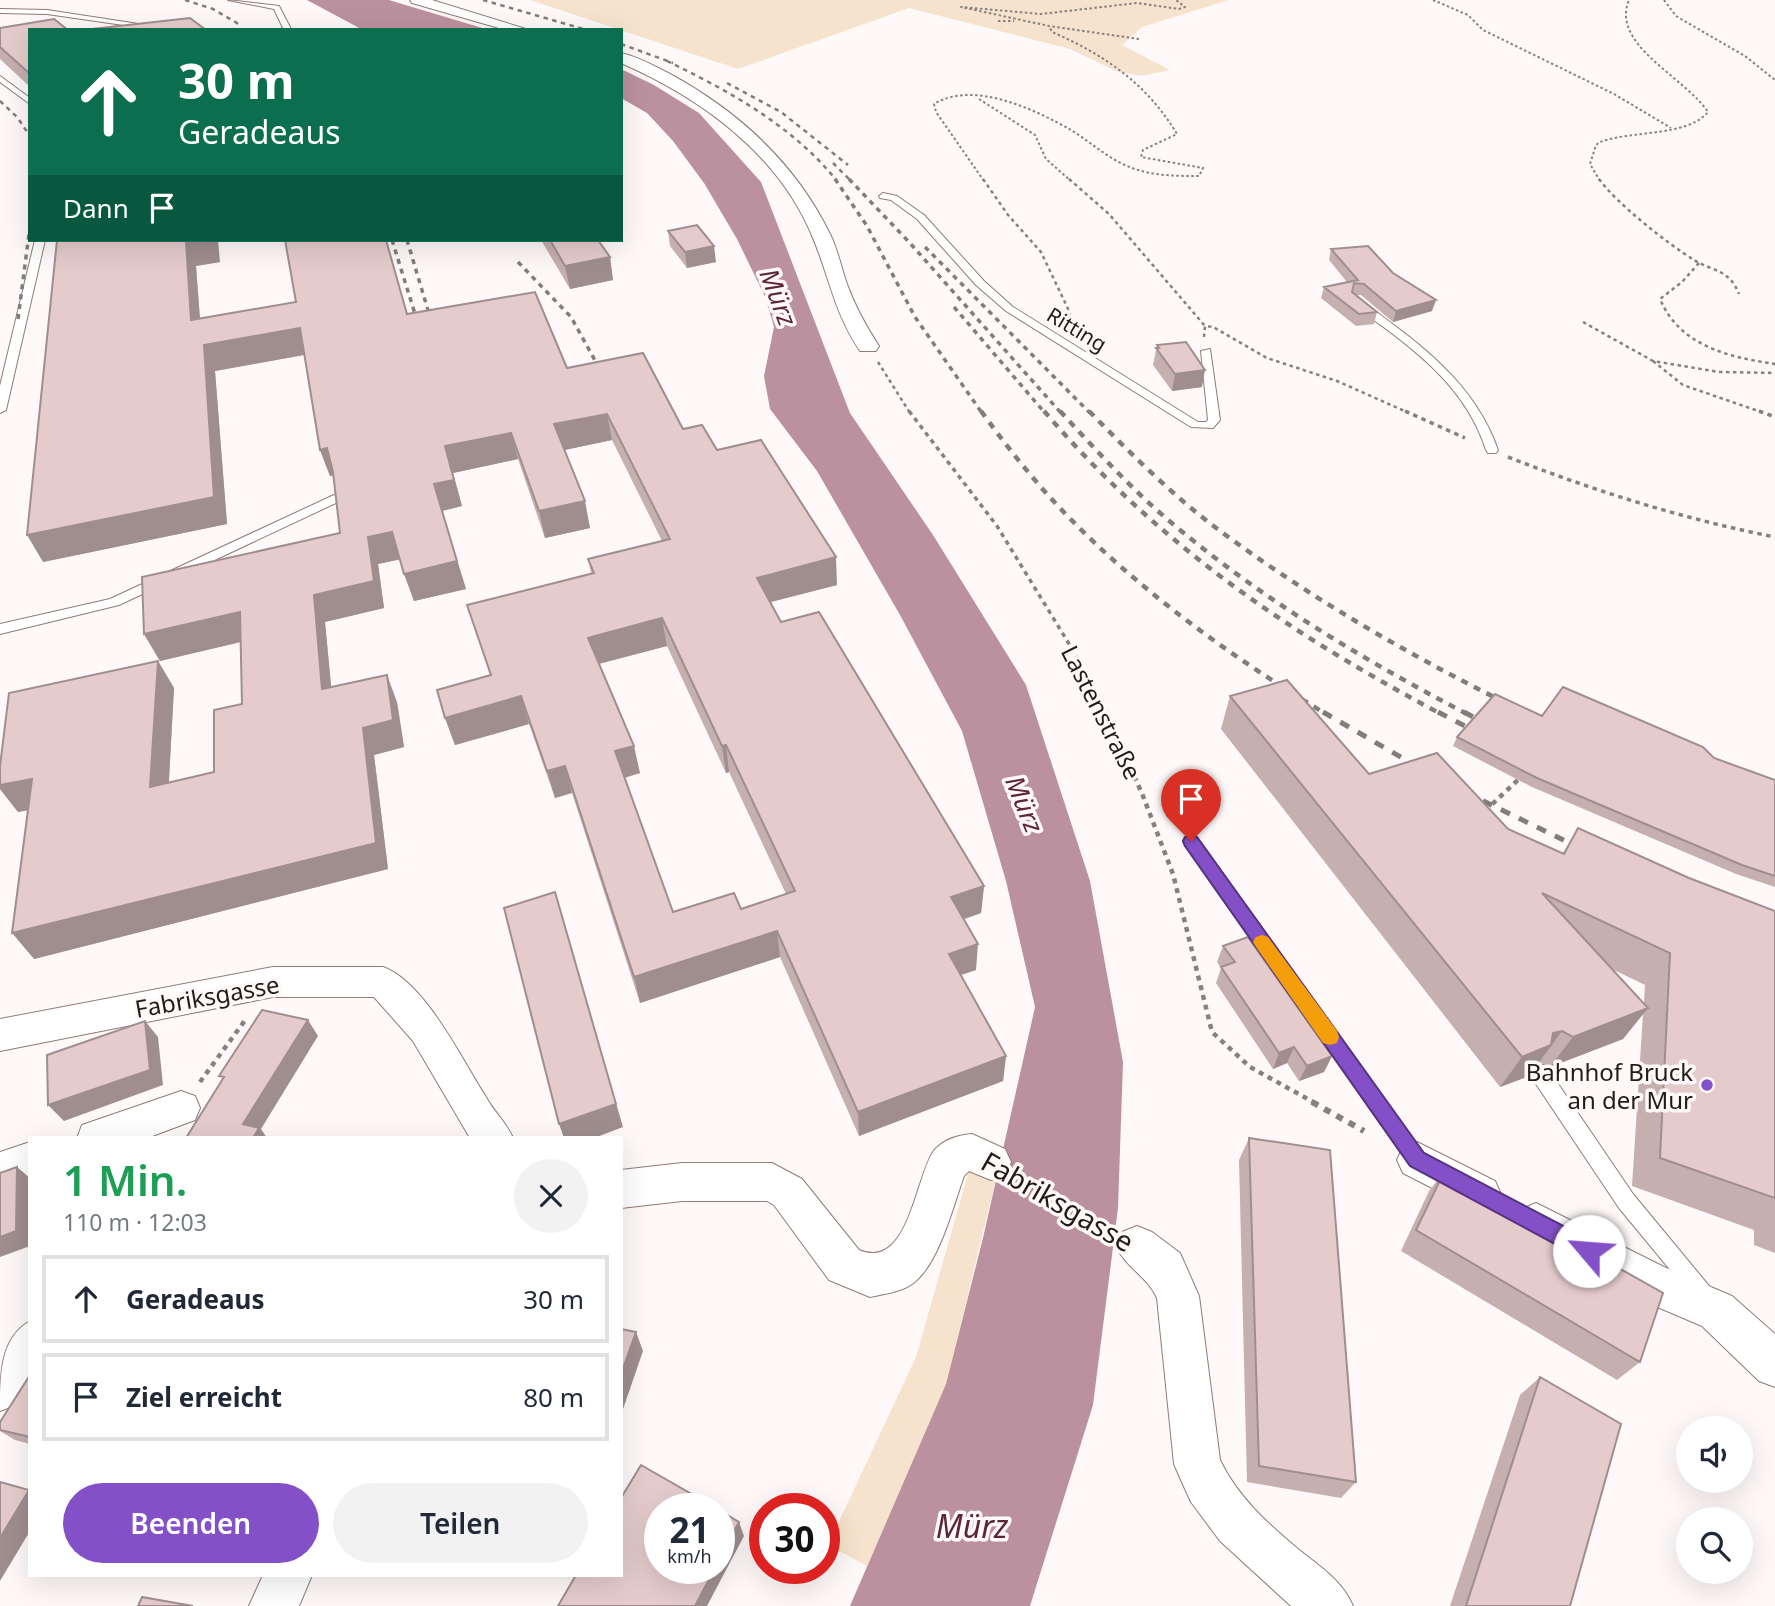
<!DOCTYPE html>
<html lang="de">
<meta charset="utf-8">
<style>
:root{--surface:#fff;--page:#f2f2f3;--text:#1f2937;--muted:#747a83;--line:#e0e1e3;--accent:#8450c7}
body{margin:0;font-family:"Noto Sans",sans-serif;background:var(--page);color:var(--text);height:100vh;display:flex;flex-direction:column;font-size:26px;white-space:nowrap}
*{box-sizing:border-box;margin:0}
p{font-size:23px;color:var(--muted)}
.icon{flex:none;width:38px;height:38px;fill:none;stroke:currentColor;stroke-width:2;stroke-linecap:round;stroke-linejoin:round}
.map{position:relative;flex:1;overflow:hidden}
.sheet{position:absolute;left:28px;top:1136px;width:595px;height:441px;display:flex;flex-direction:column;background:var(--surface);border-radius:0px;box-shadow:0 7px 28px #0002}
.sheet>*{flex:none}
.guide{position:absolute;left:28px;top:28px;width:595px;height:214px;border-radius:0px;box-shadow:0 7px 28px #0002;background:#0b6e4f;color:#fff;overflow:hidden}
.controls{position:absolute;left:1676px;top:1416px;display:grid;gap:14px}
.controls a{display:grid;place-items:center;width:77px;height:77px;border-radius:50%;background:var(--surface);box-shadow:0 7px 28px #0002;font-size:35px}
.speed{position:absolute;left:644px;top:1493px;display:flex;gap:14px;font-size:35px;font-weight:700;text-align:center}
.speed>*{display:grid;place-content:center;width:91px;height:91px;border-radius:50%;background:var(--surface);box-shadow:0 7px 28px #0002;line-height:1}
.speed small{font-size:18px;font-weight:400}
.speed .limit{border:10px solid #d22;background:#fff;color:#111}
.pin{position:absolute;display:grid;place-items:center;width:60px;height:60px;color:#fff;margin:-72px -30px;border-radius:50% 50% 50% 0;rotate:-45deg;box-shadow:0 0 7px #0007}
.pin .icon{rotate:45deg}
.me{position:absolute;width:77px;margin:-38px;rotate:297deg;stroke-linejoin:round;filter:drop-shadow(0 0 5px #0008)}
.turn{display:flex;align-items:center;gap:24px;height:147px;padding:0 35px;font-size:32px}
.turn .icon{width:91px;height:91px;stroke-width:2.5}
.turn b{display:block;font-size:49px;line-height:60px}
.then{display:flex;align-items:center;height:66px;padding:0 35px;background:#0003;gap:14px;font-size:26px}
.round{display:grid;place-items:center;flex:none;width:74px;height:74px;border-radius:37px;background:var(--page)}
.summary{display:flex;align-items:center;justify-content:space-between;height:119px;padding:0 35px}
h1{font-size:42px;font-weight:600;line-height:52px;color:#1e9e55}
.primary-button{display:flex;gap:14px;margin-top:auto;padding:14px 35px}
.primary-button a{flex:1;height:80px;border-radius:42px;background:var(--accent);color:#fff;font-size:28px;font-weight:600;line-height:80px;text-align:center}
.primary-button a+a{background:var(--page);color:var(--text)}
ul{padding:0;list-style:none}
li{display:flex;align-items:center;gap:21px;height:88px;margin:0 14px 10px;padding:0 21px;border:4px solid var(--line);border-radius:0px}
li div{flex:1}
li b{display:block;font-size:26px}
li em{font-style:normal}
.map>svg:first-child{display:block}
</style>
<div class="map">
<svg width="1775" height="1606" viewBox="0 0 1775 1606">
<rect width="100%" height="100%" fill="#fef9f8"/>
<path fill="#f6e3cd" d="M530,0H1229L1142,27L1122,45L1170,70L1141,76L1116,71L1070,49L909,8L738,69Z
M970,1167L996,1179L946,1384L867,1566L828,1545L916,1357Z"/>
<path fill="#bc919f" d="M307,0H389L489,30H363Z
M621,69L654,85L699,113L761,182L850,413L933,535L1026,685L1090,881L1123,1062L1118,1208L1093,1405L1030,1606H850L946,1384L983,1238L1035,1007L1006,881L962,731L900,615L817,471L770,409L764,376L774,327L766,299L737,239L704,183L673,141L647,113L621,98Z"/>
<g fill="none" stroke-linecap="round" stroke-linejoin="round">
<g stroke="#917b75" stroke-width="2">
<path id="service" d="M228,0L279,6L291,29L278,30L283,28L274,9Z
M0,9L47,10L178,30H158L47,14L0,13Z
M0,76L30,98V104L0,82Z
M883,193L897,196L924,215L984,281L1013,307L1198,422H1206L1208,420L1201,351L1210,349L1220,420L1213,428L1191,427L1006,311L976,285L917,219L891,200L880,198L879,196Z
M35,240H45L6,410L0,413V386Z
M1356,303H1364C1419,343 1475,383 1498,450L1496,453H1488L1486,450C1465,384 1410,346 1356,307Z
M334,495L340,499L338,502L119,605L0,634V624L110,599Z
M1191,835L1197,837L1424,1154L1427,1160L1424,1166L1417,1169L1410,1166L1185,845L1183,841L1185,837Z
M1539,1064L1546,1066L1633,1194L1709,1286L1713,1293L1709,1300L1702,1304L1695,1300L1619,1208L1532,1078L1530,1072L1532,1066Z"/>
</g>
<g stroke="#917b75" stroke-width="2">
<path id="minor" d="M410,0H432L529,30H506L412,3Z
M621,53C638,57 655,66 670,74C738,111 796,164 830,234C838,250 841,267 847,284C855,306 866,326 879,346L876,351H860C834,312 830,279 813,238C779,154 701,98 621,63Z
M273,967H383C425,982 462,1060 486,1097C494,1112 506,1122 513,1138H470L413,1041L374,997H273L0,1051V1019Z
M181,1091L195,1096L200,1108L195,1120L147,1138H77L82,1125Z
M972,1134L1005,1149L1011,1162L1005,1175L991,1180L969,1171L964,1176C953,1206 939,1265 912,1284C901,1292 883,1294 870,1297L829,1280L774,1205L767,1201H682L621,1208V1170L682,1163H772L802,1179L859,1250C908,1271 915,1180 933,1152C942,1140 958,1135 972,1134Z
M30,1142V1178L0,1190V1152Z
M1417,1142L1495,1181L1501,1194L1495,1207L1481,1213L1403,1173L1397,1160L1403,1147Z
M1536,1203L1664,1267L1732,1296L1775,1334V1387L1759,1381L1702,1326L1634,1297L1522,1237L1516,1223L1522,1209Z
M1137,1226L1152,1232L1180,1253L1199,1296L1220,1460C1237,1496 1268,1524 1298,1549C1319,1566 1342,1580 1353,1606H1291L1220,1541L1191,1502L1181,1480L1174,1464L1157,1298C1147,1276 1126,1268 1116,1246L1122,1232Z
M30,1321V1383L16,1405L0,1411C0,1375 0,1338 30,1321Z
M263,1575H312L299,1606H249Z"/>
</g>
<path stroke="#87807e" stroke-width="2" stroke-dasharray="2.5 2.5" stroke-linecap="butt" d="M1433,0L1468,15L1483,30L1614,94L1671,128
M1664,0L1676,16L1745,56L1775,80
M998,21H1014
M1139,39L1049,26L961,7L1041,14L1137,3L1179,9L1185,7L1176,0
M979,99L1035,135L1046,159L1071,181
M984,181L936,112L934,104C973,80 1034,109 1071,130C1089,141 1105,156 1125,165C1148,176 1174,176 1199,176L1203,168L1141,157L1143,150L1177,134C1147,84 1105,55 1052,32L1049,26
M1600,181L1590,164L1596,145L1600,142C1633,130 1687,137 1708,112C1685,77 1610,45 1629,0"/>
<path stroke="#87807e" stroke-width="2.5" stroke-dasharray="3.5 3.5" stroke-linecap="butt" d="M983,179L1008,215L1041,252L1070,313L1067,323
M1069,179L1109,214L1205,326
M1599,179C1616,203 1668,244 1694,260C1714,272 1729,269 1739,294
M1699,263L1682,282L1660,299C1680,346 1728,357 1775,364
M1583,322L1653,361L1719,372L1775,373
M1204,337L1205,326L1213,327L1267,358L1337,381L1409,413
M1653,361L1683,385L1764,413
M878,362L910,413"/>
<path stroke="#87807e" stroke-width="3.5" stroke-dasharray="4.5 4.5" stroke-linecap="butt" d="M909,411L997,526L1074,652L1107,714
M1405,411L1465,438
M1759,411L1775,417
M1508,457C1595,491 1683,519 1775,537"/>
<path stroke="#87807e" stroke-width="4.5" stroke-dasharray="5 5" stroke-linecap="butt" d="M1106,712L1143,796L1173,874L1212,1032L1250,1067L1315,1103
M200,1082L246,1019"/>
<path stroke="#87807e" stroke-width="6" stroke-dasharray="7 7" stroke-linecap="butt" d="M1312,1102L1364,1131
M1019,1178L1108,1230"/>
<use href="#service" fill="#fff" fill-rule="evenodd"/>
<use href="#minor" fill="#fff" fill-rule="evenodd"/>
<path stroke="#837d7a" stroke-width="2.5" stroke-dasharray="4.5 4.5" stroke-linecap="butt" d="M185,0L213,9L242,26
M483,0L587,30
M621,44L673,63
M667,61C729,91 793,126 837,181
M727,83L781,112L848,165
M0,101L17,117L30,136
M833,163L851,181"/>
<path stroke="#837d7a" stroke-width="3.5" stroke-dasharray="5 5" stroke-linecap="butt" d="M835,179L867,226L915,317L982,413
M849,179L909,242L1061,413
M392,240L420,330
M407,240L433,327
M925,247L1090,413
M518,262L571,317L602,373
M954,307L1045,413
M18,319L30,226"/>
<path stroke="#837d7a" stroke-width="4.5" stroke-dasharray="7 7" stroke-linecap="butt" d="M981,411C1005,444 1030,476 1058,506C1135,588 1230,656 1326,714
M1044,411C1158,544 1287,632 1441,714
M1060,411C1096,450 1132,490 1173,524C1263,600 1364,660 1467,714
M1089,411C1132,455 1177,500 1227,536C1316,601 1411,656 1510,705"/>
<path stroke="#837d7a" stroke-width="5" stroke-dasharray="10 10" stroke-linecap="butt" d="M1323,712L1425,771
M1438,712L1482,735
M1464,712L1492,727
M1465,792L1588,852"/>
<path stroke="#87807e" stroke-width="4.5" stroke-dasharray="5 5" stroke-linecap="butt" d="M1485,811L1522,776"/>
</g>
<path fill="#c5afaf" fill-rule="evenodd" d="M0,28L30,30V87L0,59Z
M668,231L716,262L687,268L670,246Z
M57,240L220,262L196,266L200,319L407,314L567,368L683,429L717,450L837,585L770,602L781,622L984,886L981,913L964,919L976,970L961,975L1006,1056L1003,1081L859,1136L780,957L640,1003L572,793L555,798L529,724L455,745L445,718L490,675L467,605L591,573L588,559L662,541L612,440L564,450L590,528L545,538L518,459L453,473L462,506L442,511L466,589L414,601L400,559L378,564L384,608L325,622L331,687L397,702L404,747L374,755L388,869L34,959L28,810L18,812L0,789V766L158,661L174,688L169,782L214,772L242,704L241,642L160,661L144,634L340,533L333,476H330L320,450L304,355L215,371L227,524L43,562ZM667,646L726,773L729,772L786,894L741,909L673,912L624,777L640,773L599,664Z
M541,240H598L610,257L613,280L570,289Z
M1331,249L1393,273L1432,311L1393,322L1361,295H1356L1377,312L1374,324L1356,326L1321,298L1324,287L1347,282L1329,260Z
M1157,345L1202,387L1172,391L1153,365Z
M1230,696L1369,774L1508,829L1563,853L1578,828L1689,878L1775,911V1253L1754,1245V1230L1632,1186L1643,1014L1623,1039L1550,1067L1539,1062L1529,1076L1500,1087L1221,729ZM1612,969L1645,985L1644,1003Z
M1542,716L1714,758L1775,780V887L1736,874L1532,787L1453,746L1457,737Z
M1223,946L1332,1056L1324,1072L1299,1081L1287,1063L1273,1069L1216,983L1221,968L1217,962Z
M1249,1138L1356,1482L1341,1498L1247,1482L1239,1160Z
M1445,1170L1640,1362L1617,1380L1401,1251L1429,1191Z
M30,1375V1444L15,1440L0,1431V1422Z
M1540,1377L1570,1606H1450L1520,1395Z"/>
<path fill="#a08e8f" d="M196,240H218L220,262L196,266L202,346L191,320L186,241Z
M714,246L716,262L687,268L685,252Z
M610,257L613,280L570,289L565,266Z
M1436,300L1432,311L1393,322L1396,311Z
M300,328L309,354L215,371L227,524L43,562L27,535L204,345Z
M1205,370L1202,387L1172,391L1175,374Z
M607,414L612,440L560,451L554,424Z
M511,433L518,459L453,473L462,506L442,511L466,589L414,601L404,574L445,446Z
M327,448L337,475L330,476L320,450Z
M585,501L590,528L545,538L539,511Z
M392,532L402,559L378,564L384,608L325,622L334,716L322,689L314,595L368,537Z
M836,557L837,585L759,605L757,578Z
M240,612L253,639L160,661L144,634Z
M662,618L667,646L594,665L588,638Z
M158,661L174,688L167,813L150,787Z
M387,675L397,702L404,747L374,755L388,869L34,959L12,933L363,728Z
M521,696L529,724L455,745L445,718Z
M726,745L729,772L726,773L722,746Z
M634,746L640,773L621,779L615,751Z
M565,766L572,793L555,798L547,771Z
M32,779L52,806L18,812L0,789V785Z
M984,886L981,913L950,924L951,897Z
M555,892L623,1127L594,1138H564L559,1124Z
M777,931L780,957L640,1003L634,977Z
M978,944L976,970L948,979L949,954Z
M1648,1008L1623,1039L1550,1067L1573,1037Z
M308,1020L318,1036L261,1129L267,1138H253L243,1124Z
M145,1021L158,1037L163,1085L64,1121L48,1105Z
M1562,1031L1529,1076L1500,1087L1522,1057L1553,1033Z
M1294,1047L1287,1063L1273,1069L1279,1053Z
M1006,1056L1003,1081L859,1136L858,1112Z
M1332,1056L1324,1072L1299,1081L1307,1066Z
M17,1167L30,1178V1246L0,1257V1237Z
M636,1332L643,1351L621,1415V1374Z
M29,1490L30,1531L0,1581V1538Z
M739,1522L744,1536L707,1606H695L715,1568H719V1559Z"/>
<path fill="#e5cbcc" stroke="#a08e8f" stroke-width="2" fill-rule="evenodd" d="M190,18L206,30H83Z
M54,19L68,30H30V74L0,47V28Z
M697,225L714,246L685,252L668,231Z
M57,240H196L186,241L191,320L296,302L285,240H386L407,314L535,292L567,368L643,353L683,429L702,425L717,450L761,440L836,557L757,578L781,622L819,612L984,886L951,897L978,944L949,954L1006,1056L858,1112L777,931L634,977L565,766L547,771L521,696L445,718L437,690L491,675L467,605L594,573L588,559L670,539L607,414L554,424L585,501L539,511L511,433L445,446L454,480L434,484L457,561L404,574L392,532L368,537L374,581L314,595L322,689L387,675L393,720L363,728L376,843L12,933L32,779L0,785V766L9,693L158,661L150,787L214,772V710L242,704L240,612L144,634L142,577L340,533L333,472L327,448L320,450L300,328L204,345L214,497L27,535ZM662,618L722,746L726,745L795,891L741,909L734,893L673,912L615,751L634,746L588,638Z
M550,240H598L610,257L565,266Z
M1368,246L1393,273L1436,300L1396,311L1364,284L1354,283L1352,292L1377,312L1359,314L1324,287L1358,280L1331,249Z
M1186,342L1205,370L1175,374L1156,348H1159L1157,345Z
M1287,680L1369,774L1437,753L1508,829L1564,854L1578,828L1689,878L1775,911V1198L1660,1158L1670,953L1542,893L1648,1008L1573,1037L1562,1031L1553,1033L1551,1045L1522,1057L1230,696Z
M1563,687L1703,747L1714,758L1775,780V876L1742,865L1537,778L1457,737L1495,694L1542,716Z
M555,892L616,1104L559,1124L504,908Z
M1248,937L1332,1056L1307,1066L1294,1047L1279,1053L1221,967L1235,962L1223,946Z
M262,1010L308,1020L243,1124L259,1128L253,1138H186L224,1077L219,1076Z
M145,1021L150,1070L48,1105L47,1055Z
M1249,1138L1330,1150L1356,1482L1259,1466Z
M17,1167L16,1231L0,1237V1173Z
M1445,1170L1663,1293L1640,1362L1416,1230Z
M621,1329L636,1332L621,1374Z
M30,1375V1437L0,1430V1422Z
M1540,1377L1621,1424L1570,1606H1466Z
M641,1465L716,1508H660V1568H715L695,1606H558L576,1575H621V1498Z
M0,1482L29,1490L0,1538Z
M719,1510L739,1522L719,1559Z
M142,1597L193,1606H138Z"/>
<path fill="#8450c7" stroke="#563481" stroke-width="2" d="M1191,835L1197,837L1424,1153L1596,1243L1599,1251L1596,1258L1589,1261L1581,1258L1410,1166L1185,846L1183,841L1185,837Z"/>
<path fill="#f59e0b" d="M1262,935L1268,937L1337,1031L1339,1037L1337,1043L1330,1045L1323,1043L1256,947L1253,942L1256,937Z"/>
<circle fill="#8450c7" stroke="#fef9f8" stroke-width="2.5" cx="1707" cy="1085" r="7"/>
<g text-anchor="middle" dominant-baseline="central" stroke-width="7" stroke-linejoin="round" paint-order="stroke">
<g font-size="21" fill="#231b18" stroke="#fef9f8">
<text transform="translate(1077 329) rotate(31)">Ritting</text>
</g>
<g font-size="24" fill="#231b18" stroke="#fef9f8">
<text transform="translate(1102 712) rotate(63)">Lastenstraße</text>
<text transform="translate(207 996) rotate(-10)">Fabriksgasse</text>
</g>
<g font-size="24" fill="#231b18" stroke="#fef9f8" text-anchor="end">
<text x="1693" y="1071">Bahnhof Bruck<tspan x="1693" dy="28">an der Mur</tspan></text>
</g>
<g font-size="26" font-style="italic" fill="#5c253b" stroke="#fef9f8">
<text transform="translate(779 297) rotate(69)">Mürz</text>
<text transform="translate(1025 804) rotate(68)">Mürz</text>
</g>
<g font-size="28" fill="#231b18" stroke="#fef9f8">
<text transform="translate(1058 1201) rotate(30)">Fabriksgasse</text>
</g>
<g font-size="32" font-style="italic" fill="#5c253b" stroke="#fef9f8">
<text x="972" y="1525">Mürz</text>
</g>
</g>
</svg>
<div class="controls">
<a><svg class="icon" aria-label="sound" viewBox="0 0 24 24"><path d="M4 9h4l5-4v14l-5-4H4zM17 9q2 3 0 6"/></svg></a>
<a><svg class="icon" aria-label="search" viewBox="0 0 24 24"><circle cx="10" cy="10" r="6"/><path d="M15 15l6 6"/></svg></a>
</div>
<div class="speed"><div>21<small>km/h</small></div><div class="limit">30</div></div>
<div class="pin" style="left:1191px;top:841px;background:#d93025"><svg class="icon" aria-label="arrive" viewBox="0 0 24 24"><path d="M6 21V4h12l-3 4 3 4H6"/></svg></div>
<svg class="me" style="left:1589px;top:1251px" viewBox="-20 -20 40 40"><circle r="19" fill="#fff"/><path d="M0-13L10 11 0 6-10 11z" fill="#8450c7"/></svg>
<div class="guide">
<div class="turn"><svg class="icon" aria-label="ahead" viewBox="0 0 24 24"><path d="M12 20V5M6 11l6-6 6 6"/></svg><div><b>30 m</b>Geradeaus</div></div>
<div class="then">Dann<svg class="icon" aria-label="arrive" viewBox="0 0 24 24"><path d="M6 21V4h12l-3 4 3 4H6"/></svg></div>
</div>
<section class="sheet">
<div class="summary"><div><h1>1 Min.</h1><p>110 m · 12:03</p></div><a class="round"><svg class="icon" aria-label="close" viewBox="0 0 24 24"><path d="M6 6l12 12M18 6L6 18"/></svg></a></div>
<ul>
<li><svg class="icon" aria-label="ahead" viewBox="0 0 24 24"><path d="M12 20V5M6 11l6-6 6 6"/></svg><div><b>Geradeaus</b></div><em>30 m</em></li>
<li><svg class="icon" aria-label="arrive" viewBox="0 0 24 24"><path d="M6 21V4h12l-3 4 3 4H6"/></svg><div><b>Ziel erreicht</b></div><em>80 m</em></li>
</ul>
<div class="primary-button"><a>Beenden</a><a>Teilen</a></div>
</section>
</div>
